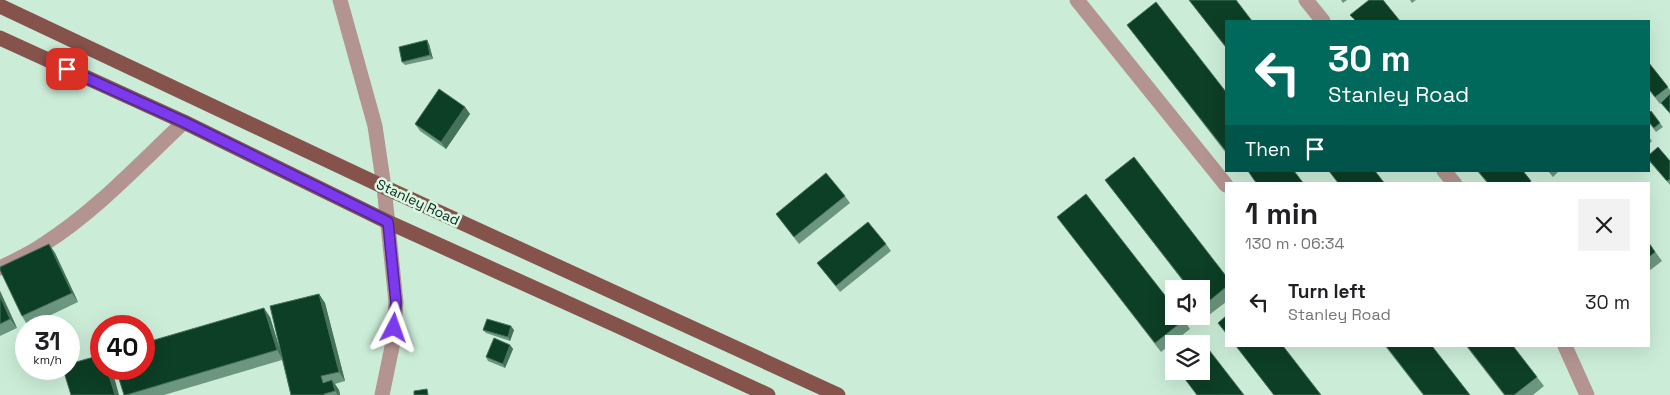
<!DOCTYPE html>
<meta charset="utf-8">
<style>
:root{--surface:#fff;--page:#f2f2f2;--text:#202124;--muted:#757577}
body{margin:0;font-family:"Space Grotesk",sans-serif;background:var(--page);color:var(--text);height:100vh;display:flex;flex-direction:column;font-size:19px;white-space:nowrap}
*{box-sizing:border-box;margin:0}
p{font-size:16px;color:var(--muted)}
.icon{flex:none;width:28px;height:28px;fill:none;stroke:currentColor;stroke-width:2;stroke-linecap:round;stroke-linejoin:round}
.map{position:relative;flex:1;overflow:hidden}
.sheet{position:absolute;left:1225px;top:182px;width:425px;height:165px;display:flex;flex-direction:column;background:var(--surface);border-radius:0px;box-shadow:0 5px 20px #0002}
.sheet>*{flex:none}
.top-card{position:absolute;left:1225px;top:20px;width:425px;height:152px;border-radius:0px;box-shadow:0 5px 20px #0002;background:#00695c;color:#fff;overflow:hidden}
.controls{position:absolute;left:1165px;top:280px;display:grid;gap:10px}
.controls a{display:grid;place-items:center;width:45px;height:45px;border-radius:0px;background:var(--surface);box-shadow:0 5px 20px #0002;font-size:25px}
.speed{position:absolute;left:15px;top:315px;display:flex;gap:10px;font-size:25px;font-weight:700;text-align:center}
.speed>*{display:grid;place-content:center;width:65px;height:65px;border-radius:50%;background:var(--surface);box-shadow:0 5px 20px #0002;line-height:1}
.speed small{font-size:12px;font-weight:400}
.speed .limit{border:8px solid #d22;background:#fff;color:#111}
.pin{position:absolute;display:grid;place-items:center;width:42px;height:42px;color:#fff;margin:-21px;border-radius:10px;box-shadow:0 2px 8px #0006}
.me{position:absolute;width:55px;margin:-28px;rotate:4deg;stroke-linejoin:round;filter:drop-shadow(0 0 4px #0008)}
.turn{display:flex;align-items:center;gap:18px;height:105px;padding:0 20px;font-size:22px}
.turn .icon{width:65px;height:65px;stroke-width:2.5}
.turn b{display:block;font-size:35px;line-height:42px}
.then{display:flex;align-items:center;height:48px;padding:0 20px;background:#0003;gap:10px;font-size:19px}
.round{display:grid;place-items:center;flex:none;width:52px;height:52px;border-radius:0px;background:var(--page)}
.head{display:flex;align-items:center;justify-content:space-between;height:85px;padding:0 20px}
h1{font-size:30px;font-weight:800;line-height:38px}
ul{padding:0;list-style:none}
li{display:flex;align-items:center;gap:15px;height:70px;padding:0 20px}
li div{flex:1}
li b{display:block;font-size:19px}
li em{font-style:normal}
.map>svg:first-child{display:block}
</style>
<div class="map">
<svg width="1670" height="395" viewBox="0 0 1670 395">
<rect width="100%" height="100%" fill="#cbedd8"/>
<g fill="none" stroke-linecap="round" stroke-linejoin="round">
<path stroke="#b39490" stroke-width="15" d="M340,0L375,126L384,187L396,302L393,342L382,395
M1077,0L1226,185
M1306,0L1323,21
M1444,171L1455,184
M0,268C15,260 31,254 44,244C96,211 139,164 184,122
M1565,346L1587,395"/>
<path stroke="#86534c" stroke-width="15" d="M0,6L384,187L838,395
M0,38L184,122L388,222L618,326L768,395"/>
</g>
<path fill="#6c967f" d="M1189,0H1236L1226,21V48Z
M1341,0H1347L1343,3Z
M1410,0H1416L1412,3Z
M1127,25L1226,92V153L1134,34Z
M429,44L433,59L405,65L402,62Z
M1649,63L1670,90V114L1661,103L1660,104L1649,90Z
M465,107L470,114L446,149L420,131L415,124Z
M1649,123H1660L1663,127L1656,132Z
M1649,137L1652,141L1649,144Z
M1649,155L1670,161V185L1649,161Z
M1477,171H1523L1533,184H1488Z
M1548,171H1559L1553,177Z
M1105,180L1226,276V302L1209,315L1201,305V289H1189Z
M845,196L850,203L799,244L776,214Z
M1057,217L1181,316L1190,329L1161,352Z
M1649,243L1662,261L1649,271Z
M49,244L55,253L78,302L28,326L22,316Z
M886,244L891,251L840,292L817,263Z
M0,291L17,328L0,336Z
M319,294L325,303L345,381L335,384L339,390L340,395H291L282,360L164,395H124L270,317L279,346Z
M483,330H514L510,341L486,333Z
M510,345L513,349L505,368L488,361L486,357Z
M1236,346H1283L1321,395H1274Z
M1385,346H1432L1470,395H1423Z
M1466,346H1513L1544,386L1533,395H1504Z"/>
<path fill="#46725b" d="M427,40L429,44L433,59L430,55Z
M465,107L470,114L446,149L441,142Z
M49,244L55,253L78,302L72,293Z
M0,291L17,328L10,319L0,296Z
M319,294L325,303L345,381L339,372Z
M264,308L270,317L283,360L277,350Z
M511,326L514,330L510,341L508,337Z
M510,345L513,349L505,368L503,364Z
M107,369H112L119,395H115Z
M332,380L339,390L340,395H338L335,391Z"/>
<path fill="#0d3e26" stroke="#46725b" d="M1189,0H1236L1252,21H1226V47Z
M1369,0H1383L1400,21H1356L1350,15Z
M1156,2L1226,92V149L1225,150L1127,25Z
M427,40L430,55L402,62L399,47Z
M1649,63L1668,87L1655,97L1649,89Z
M439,89L465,107L441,142L415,124Z
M1670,94V113L1661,103Z
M1651,111L1660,123L1654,128L1649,122V113Z
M1658,147L1670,161V179L1667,181L1649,160V155Z
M1134,157L1226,276V287L1203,306L1201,304V289H1190L1105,180Z
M1248,171H1294L1304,184H1257Z
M1329,171H1375L1385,184H1339Z
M1478,171H1523L1531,181L1528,184H1489Z
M826,173L845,196L794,237L776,214Z
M1086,194L1174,307V316H1181L1184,320L1155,343L1057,217Z
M868,222L886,244L836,286L817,263Z
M1649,243L1655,252L1649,257Z
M49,244L72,293L22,316L0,270V267Z
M319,294L339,372L321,376L323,383L332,380L335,391L324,394V395H291L270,306Z
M0,296L10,319L0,324Z
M264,308L277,350L126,395H124L116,369H144V343Z
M1226,316V333L1218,323Z
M487,319L511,326L508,337L483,330Z
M1199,337L1244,395H1197L1179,371H1201V344H1190Z
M494,338L510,345L503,364L486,357Z
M1236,346H1283L1321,395H1274Z
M1386,346H1432L1470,395H1424Z
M1467,346H1513L1537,377L1514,395H1505Z
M101,355V369H107L115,395H71L63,369H69V364Z
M1174,356V365L1170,359Z
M427,389L428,395H414V391Z"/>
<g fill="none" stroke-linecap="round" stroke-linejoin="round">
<g stroke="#51269a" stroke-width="12">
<path id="route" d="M67,69L184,122L388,222L396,302L394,328"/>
</g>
<use href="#route" stroke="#7c3aed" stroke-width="9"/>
</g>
<g text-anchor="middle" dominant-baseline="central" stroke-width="5" stroke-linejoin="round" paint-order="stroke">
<g font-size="14" fill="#111d16" stroke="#d8fae5">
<text transform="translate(418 202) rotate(25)">Stanley Road</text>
</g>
</g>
</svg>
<div class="controls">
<a><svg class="icon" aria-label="sound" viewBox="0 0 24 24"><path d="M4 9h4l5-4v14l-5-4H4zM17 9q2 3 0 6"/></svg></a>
<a><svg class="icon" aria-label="layers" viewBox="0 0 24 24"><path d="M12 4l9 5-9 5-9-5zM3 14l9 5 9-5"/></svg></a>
</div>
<div class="speed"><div>31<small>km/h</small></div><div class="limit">40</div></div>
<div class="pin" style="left:67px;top:69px;background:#d93025"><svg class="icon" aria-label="arrive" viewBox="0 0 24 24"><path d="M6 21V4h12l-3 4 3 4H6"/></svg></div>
<svg class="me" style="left:394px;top:328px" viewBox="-20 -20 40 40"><path d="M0-17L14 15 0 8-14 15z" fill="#7c3aed" stroke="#fff" stroke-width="4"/></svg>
<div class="top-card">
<div class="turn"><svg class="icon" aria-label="left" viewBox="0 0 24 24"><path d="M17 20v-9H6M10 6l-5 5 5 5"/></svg><div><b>30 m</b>Stanley Road</div></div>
<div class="then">Then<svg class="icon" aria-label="arrive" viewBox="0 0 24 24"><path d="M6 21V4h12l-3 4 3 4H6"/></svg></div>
</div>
<section class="sheet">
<div class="head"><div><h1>1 min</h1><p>130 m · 06:34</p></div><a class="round"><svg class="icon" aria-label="close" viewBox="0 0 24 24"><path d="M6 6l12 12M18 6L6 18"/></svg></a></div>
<ul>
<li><svg class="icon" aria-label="left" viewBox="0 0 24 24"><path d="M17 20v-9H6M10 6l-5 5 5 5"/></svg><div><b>Turn left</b><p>Stanley Road</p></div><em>30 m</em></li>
</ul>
</section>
</div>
